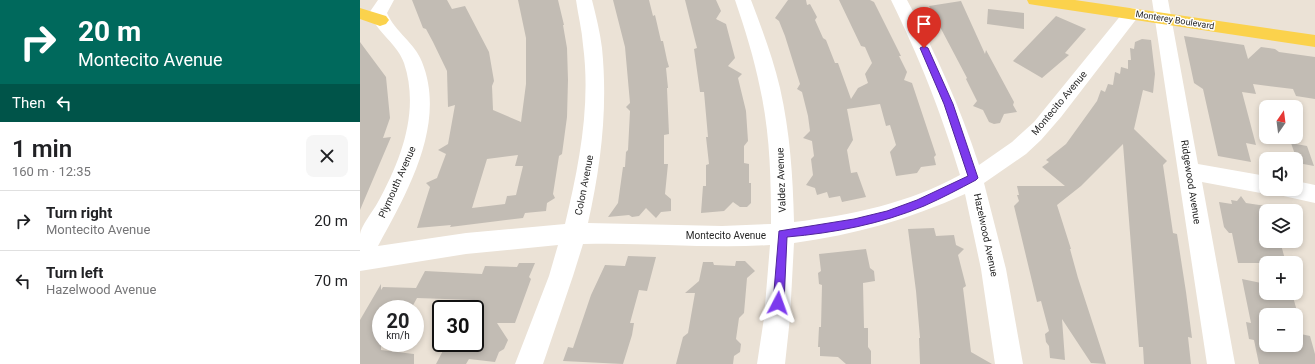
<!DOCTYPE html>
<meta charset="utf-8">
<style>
:root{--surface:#fff;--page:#f6f6f6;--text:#202124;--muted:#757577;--line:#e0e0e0}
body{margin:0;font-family:Roboto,sans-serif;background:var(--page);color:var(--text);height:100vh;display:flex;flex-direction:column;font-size:15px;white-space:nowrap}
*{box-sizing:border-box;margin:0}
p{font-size:13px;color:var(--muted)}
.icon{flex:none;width:22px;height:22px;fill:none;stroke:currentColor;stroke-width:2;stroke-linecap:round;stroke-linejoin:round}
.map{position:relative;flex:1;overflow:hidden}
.details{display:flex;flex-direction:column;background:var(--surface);width:360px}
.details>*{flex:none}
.top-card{background:#00695c;color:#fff;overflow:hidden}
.needle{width:26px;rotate:14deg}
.tools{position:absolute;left:899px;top:100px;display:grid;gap:8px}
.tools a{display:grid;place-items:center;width:44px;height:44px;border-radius:8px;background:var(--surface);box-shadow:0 2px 6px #0003;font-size:20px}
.speed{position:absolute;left:12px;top:300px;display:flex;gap:8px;font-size:20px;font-weight:700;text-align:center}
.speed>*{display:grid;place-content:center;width:52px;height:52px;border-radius:50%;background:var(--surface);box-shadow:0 2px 6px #0003;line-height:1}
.speed small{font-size:10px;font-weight:400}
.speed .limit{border:2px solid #111;border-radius:6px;background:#fff;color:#111}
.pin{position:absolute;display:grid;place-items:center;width:34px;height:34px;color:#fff;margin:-41px -17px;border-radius:50% 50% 50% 0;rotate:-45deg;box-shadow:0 0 4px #0007}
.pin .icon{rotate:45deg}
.me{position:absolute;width:44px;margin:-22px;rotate:4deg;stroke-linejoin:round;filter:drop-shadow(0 0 3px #0008)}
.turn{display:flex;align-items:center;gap:14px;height:84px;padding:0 12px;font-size:18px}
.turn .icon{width:52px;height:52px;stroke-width:2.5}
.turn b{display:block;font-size:28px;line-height:34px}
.then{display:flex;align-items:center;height:38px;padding:0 12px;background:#0003;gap:8px;font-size:15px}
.round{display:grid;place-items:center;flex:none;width:42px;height:42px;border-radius:8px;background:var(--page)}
.summary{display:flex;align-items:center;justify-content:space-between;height:68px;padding:0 12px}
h1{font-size:24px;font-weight:600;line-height:30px}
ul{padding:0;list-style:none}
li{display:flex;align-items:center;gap:12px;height:60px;padding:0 12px;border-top:1px solid var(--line)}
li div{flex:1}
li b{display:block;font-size:15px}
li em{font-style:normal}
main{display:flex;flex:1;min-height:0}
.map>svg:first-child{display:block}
</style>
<main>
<section class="details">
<div class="top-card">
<div class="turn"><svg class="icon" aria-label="right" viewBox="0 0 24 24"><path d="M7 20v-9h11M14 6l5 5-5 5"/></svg><div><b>20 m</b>Montecito Avenue</div></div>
<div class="then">Then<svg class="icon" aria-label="left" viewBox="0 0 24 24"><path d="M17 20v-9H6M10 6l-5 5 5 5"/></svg></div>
</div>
<div class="summary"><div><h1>1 min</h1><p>160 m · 12:35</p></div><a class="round"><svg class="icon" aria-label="close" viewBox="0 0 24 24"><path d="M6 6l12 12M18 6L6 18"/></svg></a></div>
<ul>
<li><svg class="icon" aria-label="right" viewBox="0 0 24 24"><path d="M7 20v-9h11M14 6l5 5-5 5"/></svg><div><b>Turn right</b><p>Montecito Avenue</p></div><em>20 m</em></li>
<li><svg class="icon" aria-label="left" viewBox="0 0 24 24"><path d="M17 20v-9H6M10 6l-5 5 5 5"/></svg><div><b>Turn left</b><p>Hazelwood Avenue</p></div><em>70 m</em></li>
</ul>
</section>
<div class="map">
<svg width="955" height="364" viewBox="0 0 955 364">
<rect width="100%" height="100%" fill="#ebe2d6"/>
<path fill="#c2bcb4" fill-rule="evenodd" d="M52,0H87L92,9L105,6L129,52L134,81L132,86L133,110L161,122L166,84V38L158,0H198L204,25H203L207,48L208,80L207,117L202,154L199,156L193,194L195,198L187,203L186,211L165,213L163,218L90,227L91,225L57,228L70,187L66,183L77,178L86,154L78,150L88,144L95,105L88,107L87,71L73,42L66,29L63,28ZM158,155L155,166H163L156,195L147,196L145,204L112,208L127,159Z
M253,0H289L293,16L295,15L301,41H303L307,60L309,67L306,68L308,88H307L309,134L304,135V164H308L305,194L311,199V211L301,212L296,218L286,208L279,216L272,217L269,215L248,217L258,203L263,167H265L266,152L268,150L270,111L266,107L270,103L265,47Z
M325,0H356L361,11L356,19L366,24L375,58L368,66L382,74L378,78L386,111L388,141L384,146V163L389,164V183H391V203L387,207H380L373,202L364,211L341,213L343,186H346V165L349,164L346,137H348L344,92H340L334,49L337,48Z
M428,0H446L447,5L450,4L457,17L455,20L463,38L466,40L475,63H478L491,99L498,88L508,83L505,74L512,63L505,47L501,46L479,0H510L514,2L541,56H539L547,72L544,80L552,83L576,155L574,157L576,165L561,167L557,173L536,176L530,152L536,145L530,125L526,126L520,104L487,109L493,140L487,150L491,173L497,172L506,197L482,202L480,196L469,198L467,192L457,195L455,188L446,185L453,175L451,159L454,156L452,141L443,138L450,131L448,116L442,92L437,89L440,84L425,36L419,21L415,18Z
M601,1L625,54L626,50L654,102L653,105L657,112L644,114L640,123L634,124L629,122L623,110L613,106L617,101L606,79L607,78L569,6Z
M628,9L664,13V29L627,24Z
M696,16L726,29L705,53L709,55L682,78L653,61Z
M824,36L884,45L888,59L901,47L915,49L919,52L955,57V99L936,96L933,89L893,84L896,94L882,92L896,145L886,143L891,162L858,156L843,89L834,83Z
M782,39L791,40L795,74L793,93L783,90L774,129L807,161L803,165L813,233L817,234L826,292L832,338L828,337L831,364H784L783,347H779L763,144L721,186L697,205L711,249H710L718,278L746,364L731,363L702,319L705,360L690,358L689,346L686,342L685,334L689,331L681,301L677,302L654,206L659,201L657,195H659L657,186H705L682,167L689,162L686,160L706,144L737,101L741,90L745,92L748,84L753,85L755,72L760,74L761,67L768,69V60H771L770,48L774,49L775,42Z
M0,42L26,77L30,118L23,138L31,137L0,210Z
M931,143L947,146L954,166L938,163Z
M881,196L886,203L906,206V241H920L926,263H878L872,233H869L864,227L859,202L872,204L871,200L877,201Z
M574,228L576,236L594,235L596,245L604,249L598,255L606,286L603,288L611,352L632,364H560L559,338H560L556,291L548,229Z
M506,249L510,268L514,271L515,281L503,283L504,328H508V347L511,351V364H486L478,357L460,356V347H458L459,327H461L462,285L459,284L458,273L461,271L459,254Z
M268,256L296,257L287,291L279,290L270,323H274L272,335L263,364L203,361L208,347L213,348L231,295L245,265L265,266Z
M376,261H385L395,271L387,278L384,313L379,318L376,339L381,344L380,352L374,356L373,364H316L323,337L328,333L335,293H325L339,281L343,262H353L354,265L375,266Z
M159,263H175L169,277L171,279L155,323H137L148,340L144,349L139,352L135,362L109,359L106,364H76L87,343H115V309H109L113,300L57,298L51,309H21V350L54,354V364H0V320L21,284V290L23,287L56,288L65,271L122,274L125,266L157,267Z
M882,279L906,284V293H932L938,315H906V345H936V333L950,336L955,354V364H899L894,340L889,339L886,322L891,323Z"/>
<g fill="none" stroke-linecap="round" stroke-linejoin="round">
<path fill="#fff" fill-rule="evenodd" d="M18,0H34L27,13C35,32 55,43 62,62C87,124 47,193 18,246L106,233L205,224C219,166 231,105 223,45C222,30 218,15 216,0H232C236,16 240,32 242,48C248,108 241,165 228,223L362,226L411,224C411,178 410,133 400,88C394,58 385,29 375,0H391C402,29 413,58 420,88C430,132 433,177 434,222C492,215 549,203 600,175C581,112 560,59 531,0H547C576,53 600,107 619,165L652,142L674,122L766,9L772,8L778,9L781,13L701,117L681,140L666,154L624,183L646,269L663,364H635L621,269L605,194C550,219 494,235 434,243L430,318L425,364H397L404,318L410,245C348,249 285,242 223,244L213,276L183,364H155L189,276L198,245L106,254L0,271C0,259 0,246 0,234C1,226 13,211 18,202C41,160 60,111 44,63C38,45 17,32 9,13Z
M792,0H808L838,164L906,176V189H915L914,191L906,194L842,182L875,364H847Z
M936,181L955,185V203L919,195L916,189H936Z"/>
<path fill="#fbd24c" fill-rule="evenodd" d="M667,0H715L955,35V47L675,5L669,4Z
M0,8L26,16L29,20L26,24L20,26L0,19Z"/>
</g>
<path fill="#7c3aed" stroke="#51269a" d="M564,46L568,48L593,104L618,178L616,180C599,189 582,198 564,206C521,224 474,233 427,237L424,303L422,306L418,308L415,306L413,303L419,231L494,219L527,211L557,200L608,176L584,104L560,48Z"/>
<g text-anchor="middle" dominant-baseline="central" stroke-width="3" stroke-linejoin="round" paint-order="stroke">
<g font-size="9" fill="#272727" stroke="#fff">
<text transform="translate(815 20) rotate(9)">Monterey Boulevard</text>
</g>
<g font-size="10" fill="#272727" stroke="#fff">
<text transform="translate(699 103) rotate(-50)">Montecito Avenue</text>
<text transform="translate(421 180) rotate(-92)">Valdez Avenue</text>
<text transform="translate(37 182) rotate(-66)">Plymouth Avenue</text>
<text transform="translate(831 182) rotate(81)">Ridgewood Avenue</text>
<text transform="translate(224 185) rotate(-79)">Colon Avenue</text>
<text x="366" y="235">Montecito Avenue</text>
<text transform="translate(626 235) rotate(78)">Hazelwood Avenue</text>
</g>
</g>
</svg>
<div class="tools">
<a><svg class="needle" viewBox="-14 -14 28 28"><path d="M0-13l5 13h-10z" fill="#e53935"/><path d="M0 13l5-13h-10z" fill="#757577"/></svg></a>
<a><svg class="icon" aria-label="sound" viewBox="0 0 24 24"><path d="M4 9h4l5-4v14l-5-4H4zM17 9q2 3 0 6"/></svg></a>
<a><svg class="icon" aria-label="layers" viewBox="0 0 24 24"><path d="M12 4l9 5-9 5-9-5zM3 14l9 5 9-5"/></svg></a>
<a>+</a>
<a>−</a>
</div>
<div class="speed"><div>20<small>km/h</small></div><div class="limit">30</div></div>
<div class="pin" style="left:564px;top:48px;background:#d93025"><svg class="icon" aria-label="arrive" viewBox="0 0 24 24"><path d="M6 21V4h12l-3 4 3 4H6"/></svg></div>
<svg class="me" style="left:418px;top:303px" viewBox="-20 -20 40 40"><path d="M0-17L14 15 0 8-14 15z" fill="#7c3aed" stroke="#fff" stroke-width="4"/></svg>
</div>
</main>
